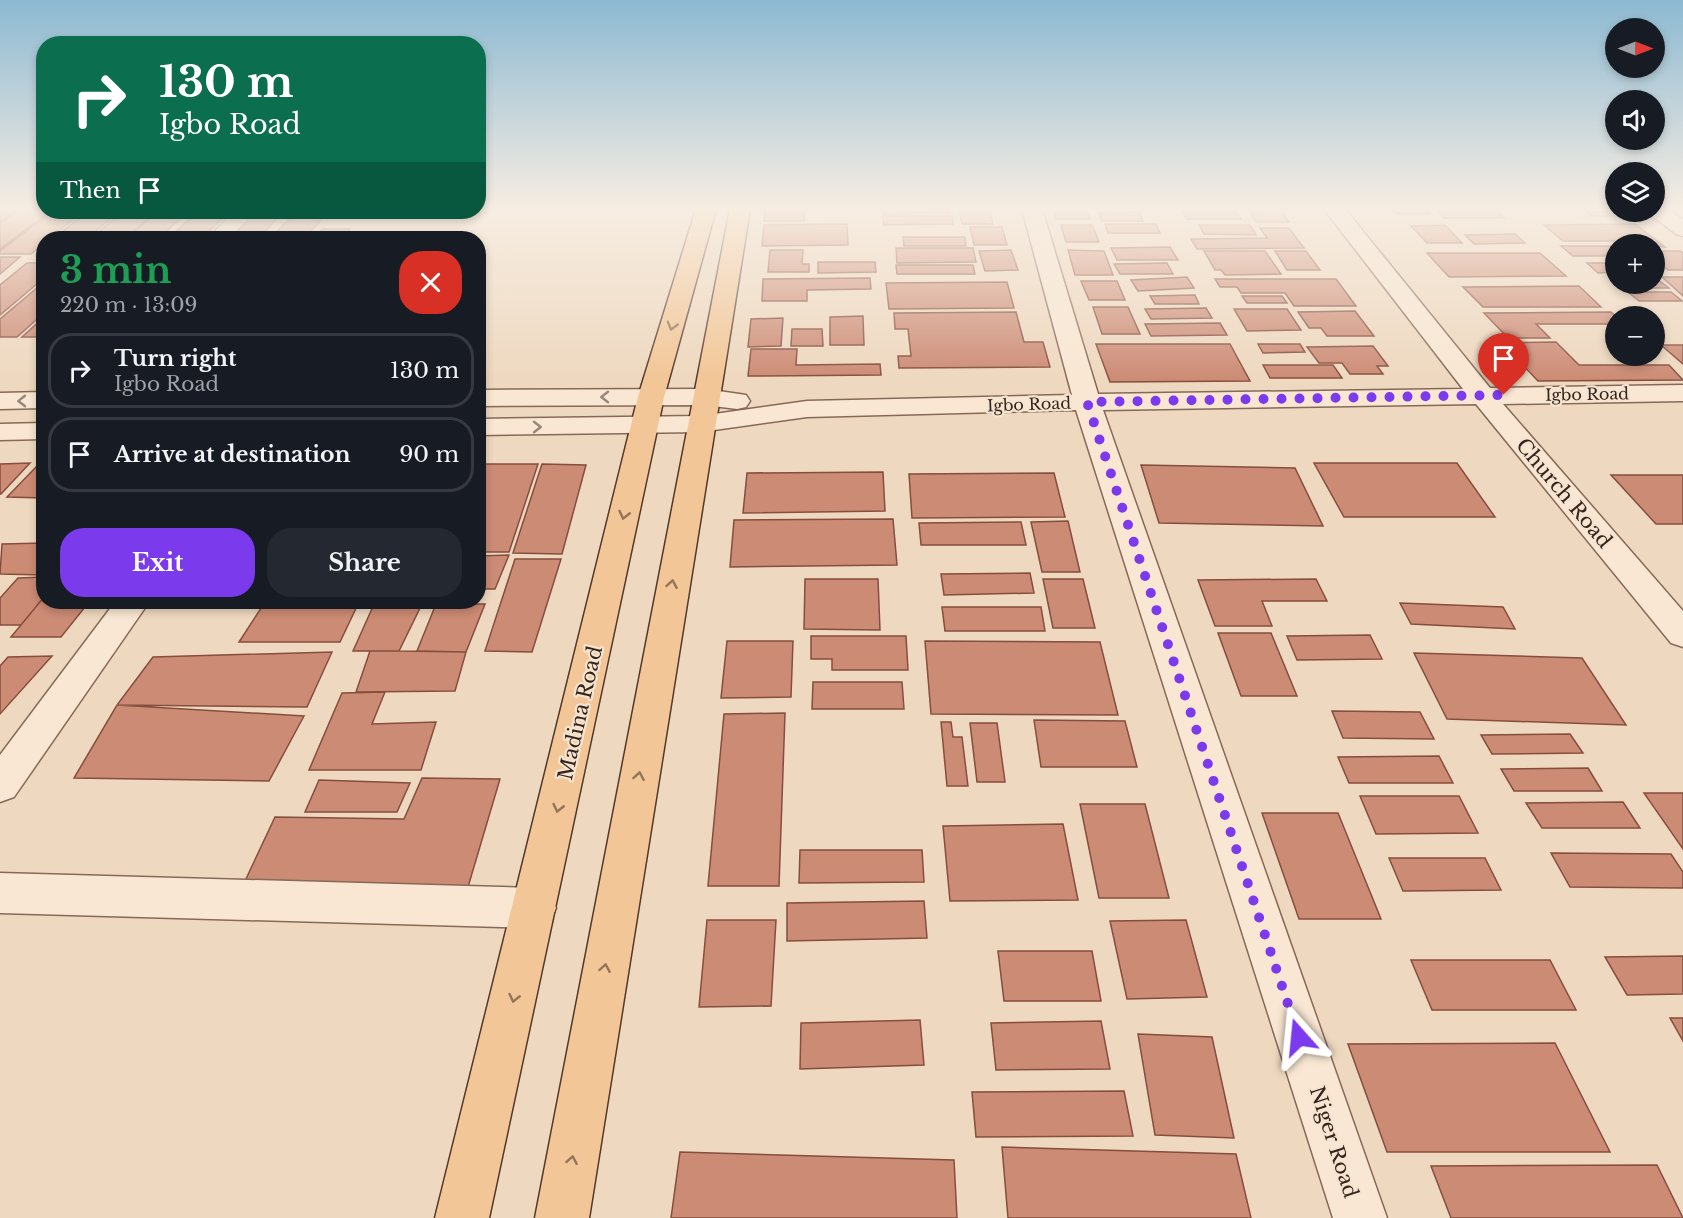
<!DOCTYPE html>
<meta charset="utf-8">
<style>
:root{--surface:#171b24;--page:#242831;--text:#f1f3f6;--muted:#9ea1a6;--line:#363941;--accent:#7c3aed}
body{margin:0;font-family:"Libre Baskerville",serif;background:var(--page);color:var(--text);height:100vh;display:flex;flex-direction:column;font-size:22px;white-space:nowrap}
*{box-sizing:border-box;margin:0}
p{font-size:20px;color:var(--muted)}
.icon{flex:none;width:33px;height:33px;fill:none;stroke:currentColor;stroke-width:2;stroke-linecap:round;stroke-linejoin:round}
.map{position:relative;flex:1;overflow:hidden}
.drawer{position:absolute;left:36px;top:231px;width:450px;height:378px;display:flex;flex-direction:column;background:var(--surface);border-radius:24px;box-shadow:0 3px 9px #0003}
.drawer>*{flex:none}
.guide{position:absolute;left:36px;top:36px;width:450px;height:183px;border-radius:24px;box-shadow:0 3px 9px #0003;background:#0b6e4f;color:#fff;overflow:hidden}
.needle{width:39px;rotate:90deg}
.buttons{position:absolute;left:1605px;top:18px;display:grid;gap:12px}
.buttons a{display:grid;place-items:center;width:60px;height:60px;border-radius:50%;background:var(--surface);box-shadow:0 3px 9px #0003;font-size:30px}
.pin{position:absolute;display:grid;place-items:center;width:51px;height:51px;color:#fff;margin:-62px -26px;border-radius:50% 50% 50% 0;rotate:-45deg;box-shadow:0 0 6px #0007}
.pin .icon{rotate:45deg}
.me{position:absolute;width:66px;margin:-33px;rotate:342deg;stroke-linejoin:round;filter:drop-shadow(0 0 4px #0008)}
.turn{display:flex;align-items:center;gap:21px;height:126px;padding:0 24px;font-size:27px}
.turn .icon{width:78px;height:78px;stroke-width:2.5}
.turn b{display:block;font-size:42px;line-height:51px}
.then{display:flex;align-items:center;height:57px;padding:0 24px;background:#0003;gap:12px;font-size:22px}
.round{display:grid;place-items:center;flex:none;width:63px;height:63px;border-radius:24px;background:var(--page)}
.overview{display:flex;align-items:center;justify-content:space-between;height:102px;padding:0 24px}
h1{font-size:36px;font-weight:700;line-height:45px;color:#1e9e55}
.cta{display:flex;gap:12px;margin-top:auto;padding:12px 24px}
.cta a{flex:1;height:69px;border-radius:24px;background:var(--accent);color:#fff;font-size:24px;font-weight:700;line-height:69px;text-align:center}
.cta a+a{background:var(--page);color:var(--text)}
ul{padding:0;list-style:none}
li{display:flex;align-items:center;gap:18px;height:75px;margin:0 12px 9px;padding:0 12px;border:3px solid var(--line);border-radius:24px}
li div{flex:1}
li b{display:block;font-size:22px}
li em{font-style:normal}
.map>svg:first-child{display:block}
</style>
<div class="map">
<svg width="1683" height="1218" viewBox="0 0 1683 1218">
<rect width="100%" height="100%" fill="#eed8bf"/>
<path fill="#cc8b75" stroke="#864e3d" stroke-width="1.5" d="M0,209H17L0,222Z
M19,209L49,212L0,249V224Z
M478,209H482L480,213H345L478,212Z
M765,209H805L804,221H764Z
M884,209H948L949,213L884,214Z
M959,209H989L993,224H962Z
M1052,209H1086L1090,219H1056Z
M1248,209H1280L1289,222H1256Z
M1393,209H1426L1430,214H1397Z
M1583,209H1616L1626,216H1592Z
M1436,210H1496L1504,218H1444Z
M1182,211L1236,212L1241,219H1187Z
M52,212H83L49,238H44V243L31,254H0V251Z
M87,212H119L87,238H54Z
M123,212H155L125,238H91Z
M157,212H188L159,238H127Z
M197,212H229L202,238H169Z
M247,212H283L259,238H221Z
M296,212H328L305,238H271Z
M1139,212L1143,221H1102L1098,213Z
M883,216H952L953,224L884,225Z
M847,224L848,245L762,246L764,225Z
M1105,224H1156L1160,233H1108Z
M1635,224L1665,247L1636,244L1631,241H1563L1544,225Z
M1061,225H1092L1099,242H1066Z
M1199,225H1250L1256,235L1204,234Z
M1445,225L1462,243H1427L1411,226Z
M970,227H1002L1007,245H974Z
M1260,228H1289L1304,248L1197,249L1191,239L1267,238Z
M322,229H350L343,238H314Z
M1515,234L1525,243L1474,244L1465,235Z
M903,237H965L966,246H904Z
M1561,246H1616V256H1573Z
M1170,247L1178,260H1117L1111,248Z
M896,248H973L976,262L897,263Z
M770,250H803L802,264H809V272H768Z
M1011,250L1018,270L985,271L979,251Z
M1068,250L1104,251L1113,275H1075Z
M1204,251H1265L1281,274L1225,275L1221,270H1215Z
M1275,251H1306L1320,270H1287Z
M1654,251H1680L1683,253V270H1668L1654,259Z
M1427,253H1540L1566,276L1449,277Z
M0,257H20L0,274Z
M818,262H875L876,272L818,273Z
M27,263H44V278L0,315V285Z
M1167,263L1173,274H1120L1114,264Z
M1587,263H1616V272L1598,273Z
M896,265H973L975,274H897Z
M1187,277L1194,288L1138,291L1131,280Z
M1654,277L1669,288H1631L1626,284H1654Z
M1662,277H1683V296Z
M870,278L871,289L807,290V301H762L763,279Z
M1215,279H1336L1356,306H1294L1285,293H1241L1237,287H1220Z
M1081,281H1117L1125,300H1089Z
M44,282V313L17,337H0V319Z
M1007,282L1014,308L889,309L886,283Z
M1579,286L1601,307H1483L1463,287Z
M1628,292H1671L1682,301H1639Z
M1195,295L1199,304H1155L1150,296Z
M1242,296H1282L1287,303H1247Z
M1093,307H1128L1140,334H1102Z
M1206,308L1212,318L1151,319L1145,309Z
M1234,309H1287L1301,330L1247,331Z
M1355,311L1374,336H1327L1321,328H1309L1298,312Z
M1016,312L1024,342H1043L1050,367L899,368L898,356H911L908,329H895L894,313Z
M1611,312L1616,316V324H1536L1550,338H1508L1484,313Z
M863,316L864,345H830V317Z
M44,317V337H22Z
M783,318L781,346L748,347L751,319Z
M1220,323L1227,335L1151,336L1145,324Z
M792,329H822L823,346H791Z
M1556,342L1579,365H1669L1683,380L1538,381L1502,343Z
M1096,344H1230L1250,381L1110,382Z
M1258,344H1300L1305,352L1263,353Z
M1661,345H1683V364Z
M1373,346L1388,366H1377L1383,374H1350L1342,363H1319L1307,347Z
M751,349H797L796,365L880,364L881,375L748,376Z
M1263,365H1333L1342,378H1270Z
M30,463L1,494H0V464Z
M1314,463H1457L1495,517H1344Z
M478,464H538L509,552H478Z
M542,464L586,465L562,554L513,553Z
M38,465H44V498L7,497Z
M1141,465L1295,468L1323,526L1159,523Z
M883,472L885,511L743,513L747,473Z
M1054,473L1065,517L912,518L909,474Z
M1611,475H1683V524H1656Z
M893,519L897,565L730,567L734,520Z
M1068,521L1080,572H1042L1031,522Z
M1021,522L1026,545H921L919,523Z
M44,543V575L0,574L2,544Z
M509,555L495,589H478V556Z
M515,559H561L532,652L485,651Z
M1030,573L1034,593L944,595L941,574Z
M44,577V597L21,625H0V598L18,578Z
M805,579H878L880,630L804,629Z
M1043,579H1083L1095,628H1053Z
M1316,579L1327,601H1262L1272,626H1215L1198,580Z
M44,597V602H89L61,637H11Z
M335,602H359L340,642H239L263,605L332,607Z
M375,602H423L399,651H353Z
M1400,603L1503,607L1515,629L1411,624Z
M436,604H485L466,652L417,651Z
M942,607H1041L1045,631H945Z
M1218,633H1271L1297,696H1241Z
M1370,635L1382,659L1297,660L1287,636Z
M811,636H906L908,670H832V659H811Z
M727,641H793L791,697L721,698Z
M925,641L1100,642L1118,715L931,714Z
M370,651H399L466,652L455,691L356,692Z
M332,652L307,707L117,705L153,657Z
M1414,653L1582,658L1626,725L1447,719Z
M52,656L0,714V666L8,657Z
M813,682H902L904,709H812Z
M385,692L372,724L436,722L421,770H309L342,693Z
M117,705L304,716L269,781L74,778Z
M1332,711L1420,712L1434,739L1343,738Z
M785,713L779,886H708L724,714Z
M1034,720L1125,721L1137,767H1041Z
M941,722H951L953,737H962L968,786H947Z
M970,723H997L1005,782H977Z
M1570,734L1583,753L1492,754L1481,735Z
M1439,756L1453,783H1349L1338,757Z
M1588,768L1602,791H1514L1501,769Z
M422,778L500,779L468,887L245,881L275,817L404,819Z
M319,780L410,783L397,812H305Z
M1644,793H1683V849Z
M1360,796H1459L1478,833L1376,834Z
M1623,802L1640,828H1542L1526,803Z
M1080,804H1145L1169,898H1099Z
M1262,813H1338L1381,919H1299Z
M1063,824L1078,900L950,901L943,826Z
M800,850H922L924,882L799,883Z
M1551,853L1671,854L1683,872V888L1570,887Z
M1389,858H1485L1501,890L1403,891Z
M924,901L927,938L787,941V903Z
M707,920H776L771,1006L699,1007Z
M1186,920L1207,997L1127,999L1110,921Z
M998,951H1092L1101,1001H1004Z
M1683,956V994L1627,995L1605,957Z
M1411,960H1550L1576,1010H1432Z
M1670,1018H1683V1041Z
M920,1020L924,1065L800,1069L801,1023Z
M1101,1021L1110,1069L996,1070L991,1023Z
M1138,1034L1212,1037L1234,1138L1155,1135Z
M1555,1043L1610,1152H1387L1348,1044Z
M1124,1091L1133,1136L976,1137L972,1092Z
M1002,1147L1236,1154L1251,1218H1008Z
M680,1152L954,1160L957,1218H671Z
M1657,1165L1683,1218H1451L1431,1166Z"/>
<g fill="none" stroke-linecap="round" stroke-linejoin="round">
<g stroke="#876958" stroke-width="3">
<path id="minor" d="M1022,209H1042L1098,394L1463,389L1324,209H1345L1490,388L1683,385V401L1503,404L1683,611V647L1671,643L1476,404L1103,410L1387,1218H1333L1076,410L807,417L700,432L478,435V419L700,416L807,401L1072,395Z
M1654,209H1668L1683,220V236L1676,234L1647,212H1654Z
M234,212H255L229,238H208Z
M705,389L746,395L750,401L746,407L737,409L705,405L478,406V390Z
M44,392V408L0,409V393Z
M44,423V439L0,440V424Z
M115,602H149L14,797L0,802V755Z
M0,873L535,888L550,894L556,908L550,922L535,928L0,913Z"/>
</g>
<g stroke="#54382c" stroke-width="3">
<path id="major" d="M696,209H716L664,397L489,1218H435L638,397Z
M730,209H750L589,1218H535Z"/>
</g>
<use href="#minor" fill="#f9e7d3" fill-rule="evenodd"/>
<use href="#major" fill="#f2c696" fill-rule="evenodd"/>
</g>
<defs><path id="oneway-chevron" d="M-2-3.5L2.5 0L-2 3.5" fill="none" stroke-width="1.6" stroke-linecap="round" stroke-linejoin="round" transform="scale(1.5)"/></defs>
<g stroke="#947559">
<use href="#oneway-chevron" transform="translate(672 326) rotate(106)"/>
<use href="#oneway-chevron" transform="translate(624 515) rotate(103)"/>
<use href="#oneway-chevron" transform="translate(672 584) rotate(-80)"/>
<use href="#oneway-chevron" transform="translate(639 776) rotate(-80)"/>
<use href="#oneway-chevron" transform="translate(558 808) rotate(103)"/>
<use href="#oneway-chevron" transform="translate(605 968) rotate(-80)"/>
<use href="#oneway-chevron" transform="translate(514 998) rotate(103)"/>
<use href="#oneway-chevron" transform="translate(572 1160) rotate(-80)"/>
</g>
<g stroke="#988678">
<use href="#oneway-chevron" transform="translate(605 397) rotate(180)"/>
<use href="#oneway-chevron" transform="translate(22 401) rotate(179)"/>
<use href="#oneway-chevron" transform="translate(537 427)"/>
</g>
<linearGradient id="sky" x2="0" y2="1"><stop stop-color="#8cb9d2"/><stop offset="0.55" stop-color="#f7ede2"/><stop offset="1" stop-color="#f7ede2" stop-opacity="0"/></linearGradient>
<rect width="1683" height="380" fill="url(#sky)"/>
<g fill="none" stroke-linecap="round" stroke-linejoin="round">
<path stroke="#7c3aed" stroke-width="10" stroke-dasharray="0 18" d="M1299,1037L1087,402L1504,395"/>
</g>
<g text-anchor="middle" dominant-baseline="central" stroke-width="4.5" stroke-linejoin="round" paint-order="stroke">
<g font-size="16" fill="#36241c" stroke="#f5e4cf">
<text transform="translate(1587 394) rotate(-1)">Igbo Road</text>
<text transform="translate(1029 404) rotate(-2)">Igbo Road</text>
</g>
<g font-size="20" fill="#36241c" stroke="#f5e4cf">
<text transform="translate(1564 493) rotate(50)">Church Road</text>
<text transform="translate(580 713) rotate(-77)">Madina Road</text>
<text transform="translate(1334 1142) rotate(72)">Niger Road</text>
</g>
</g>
</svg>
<div class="buttons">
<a><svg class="needle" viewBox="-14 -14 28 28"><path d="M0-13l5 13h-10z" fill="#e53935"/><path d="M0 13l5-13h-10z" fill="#9ea1a6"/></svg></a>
<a><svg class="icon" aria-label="sound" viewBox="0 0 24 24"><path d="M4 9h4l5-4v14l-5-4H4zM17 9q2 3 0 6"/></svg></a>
<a><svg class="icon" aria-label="layers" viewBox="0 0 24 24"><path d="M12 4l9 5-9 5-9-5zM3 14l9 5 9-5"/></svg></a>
<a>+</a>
<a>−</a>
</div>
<div class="pin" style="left:1504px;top:395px;background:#d93025"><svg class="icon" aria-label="arrive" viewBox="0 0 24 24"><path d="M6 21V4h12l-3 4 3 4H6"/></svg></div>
<svg class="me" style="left:1299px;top:1037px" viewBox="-20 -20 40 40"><path d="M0-17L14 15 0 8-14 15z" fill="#7c3aed" stroke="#fff" stroke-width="4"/></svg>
<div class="guide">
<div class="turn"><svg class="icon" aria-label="right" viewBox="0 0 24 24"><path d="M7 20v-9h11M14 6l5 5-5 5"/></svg><div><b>130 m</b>Igbo Road</div></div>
<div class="then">Then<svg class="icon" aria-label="arrive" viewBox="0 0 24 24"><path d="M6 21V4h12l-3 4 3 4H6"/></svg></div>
</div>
<section class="drawer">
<div class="overview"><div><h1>3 min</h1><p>220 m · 13:09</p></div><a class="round" style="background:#d93025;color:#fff"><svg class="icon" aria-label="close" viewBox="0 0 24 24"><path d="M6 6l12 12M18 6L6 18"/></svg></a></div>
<ul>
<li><svg class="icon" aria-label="right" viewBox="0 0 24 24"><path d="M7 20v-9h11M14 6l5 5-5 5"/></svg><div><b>Turn right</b><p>Igbo Road</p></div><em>130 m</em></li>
<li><svg class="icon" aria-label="arrive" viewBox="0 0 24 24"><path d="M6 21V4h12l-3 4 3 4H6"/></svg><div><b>Arrive at destination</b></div><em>90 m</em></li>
</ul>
<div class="cta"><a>Exit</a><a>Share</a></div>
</section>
</div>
